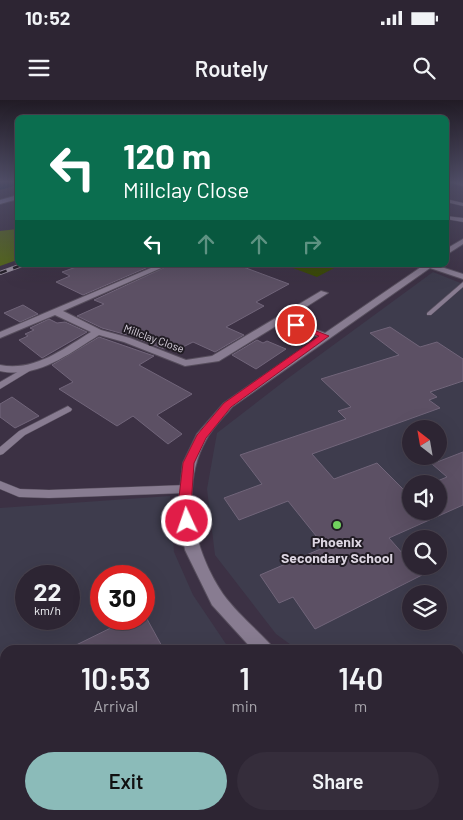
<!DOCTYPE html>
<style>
:root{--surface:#2d2533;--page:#352d3b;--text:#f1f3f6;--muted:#a7a5ac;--line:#48424e;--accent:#8bbbb9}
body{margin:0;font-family:Barlow,sans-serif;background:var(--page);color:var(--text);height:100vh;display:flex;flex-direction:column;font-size:19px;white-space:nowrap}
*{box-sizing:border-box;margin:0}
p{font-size:16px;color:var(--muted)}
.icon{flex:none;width:28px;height:28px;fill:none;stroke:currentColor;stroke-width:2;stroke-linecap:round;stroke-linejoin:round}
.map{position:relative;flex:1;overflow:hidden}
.drawer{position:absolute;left:0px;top:545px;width:464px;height:175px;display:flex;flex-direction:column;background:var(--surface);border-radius:15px 15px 0 0;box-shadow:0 5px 20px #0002,0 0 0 1px var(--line)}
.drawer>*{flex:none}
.banner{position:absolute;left:15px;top:15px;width:434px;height:152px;border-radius:8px;box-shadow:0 5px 20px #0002,0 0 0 1px var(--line);background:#0b6e4f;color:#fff;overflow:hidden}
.needle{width:32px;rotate:329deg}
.buttons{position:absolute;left:402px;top:320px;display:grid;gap:10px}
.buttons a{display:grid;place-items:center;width:45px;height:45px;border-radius:50%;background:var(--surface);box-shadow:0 5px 20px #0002,0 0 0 1px var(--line);font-size:25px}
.speed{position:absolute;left:15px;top:465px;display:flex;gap:10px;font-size:25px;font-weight:700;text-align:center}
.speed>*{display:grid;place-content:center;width:65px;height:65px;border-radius:50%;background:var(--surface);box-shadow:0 5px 20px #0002,0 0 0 1px var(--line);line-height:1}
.speed small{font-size:12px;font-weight:400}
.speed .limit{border:8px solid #d22;background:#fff;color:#111}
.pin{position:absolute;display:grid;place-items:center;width:42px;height:42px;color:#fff;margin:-21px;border:2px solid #fff;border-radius:50%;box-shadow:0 1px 5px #0007}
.me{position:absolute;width:55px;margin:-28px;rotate:357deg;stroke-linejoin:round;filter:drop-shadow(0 0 4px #0008)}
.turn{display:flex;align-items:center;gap:18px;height:105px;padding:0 25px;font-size:22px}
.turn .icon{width:65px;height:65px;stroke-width:2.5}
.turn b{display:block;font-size:35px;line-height:42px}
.lanes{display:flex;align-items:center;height:48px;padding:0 25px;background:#0003;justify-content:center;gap:25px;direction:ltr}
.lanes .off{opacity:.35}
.eta{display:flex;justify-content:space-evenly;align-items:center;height:85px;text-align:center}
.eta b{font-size:30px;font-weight:600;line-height:35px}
.cta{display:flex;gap:10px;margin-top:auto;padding:10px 25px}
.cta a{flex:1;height:58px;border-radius:30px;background:var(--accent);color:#111;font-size:20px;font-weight:600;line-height:58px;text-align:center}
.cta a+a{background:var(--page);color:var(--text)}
.status{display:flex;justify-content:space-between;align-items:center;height:35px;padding:0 25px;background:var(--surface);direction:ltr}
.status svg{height:14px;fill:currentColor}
header{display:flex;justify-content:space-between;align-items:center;height:65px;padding:0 25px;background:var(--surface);font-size:22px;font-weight:600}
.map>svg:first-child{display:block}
</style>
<div class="status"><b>10:52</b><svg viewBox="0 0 49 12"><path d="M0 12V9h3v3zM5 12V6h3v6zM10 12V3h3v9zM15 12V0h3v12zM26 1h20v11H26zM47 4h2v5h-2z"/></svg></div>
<header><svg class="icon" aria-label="menu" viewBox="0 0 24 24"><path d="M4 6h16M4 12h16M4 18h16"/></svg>Routely<svg class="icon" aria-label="search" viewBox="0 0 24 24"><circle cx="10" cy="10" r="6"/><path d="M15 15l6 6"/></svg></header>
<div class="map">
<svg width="463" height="720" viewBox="0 0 463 720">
<rect width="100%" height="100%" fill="#3c3144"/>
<path fill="#3e3c4d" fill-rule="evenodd" d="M433,172L463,184V669L459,666V550H298L276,534L215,455L207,389L217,333L287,279ZM411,329H439V356H411ZM411,384H439V411H411ZM411,439H439V466H411ZM411,494H439V521H411Z
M170,396L174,452L193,495L230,550H5V715H261L257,720H0V408ZM26,476H69V519H26ZM101,476H144V519H101Z"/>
<path fill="#3a4a02" d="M285,165H340L317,177Z"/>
<path fill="#546812" d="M17,129V160L0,166V131Z"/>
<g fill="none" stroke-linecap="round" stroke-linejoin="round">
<path fill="#001f3b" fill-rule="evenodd" d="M0,81H18V85L0,90Z"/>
</g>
<path fill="#5c5064" stroke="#71657a" d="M82,165H153L83,195L56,182L70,176L62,172Z
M170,165H238L289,184L256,202L264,206L226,227L244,235L215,252L193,242L179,249L171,246L164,249L131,236L102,228L77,216L104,204L94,200Z
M23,205L38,214L20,222L4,213Z
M49,219L57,223L65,222L87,232L42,258L19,240L28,236L25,234L34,230L30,228Z
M390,227L420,247L437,242L463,259V281L430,292L437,297L429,300L440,308L312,354L334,379L377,363L407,393L411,391V411H439V384H430L447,377L432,364L463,352V405L389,438L411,463V466H414L422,475L315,529L293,497L279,503L260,475L325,447L288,401L239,420L224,398L262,384L240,355L346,319L338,311L351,307L321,279L399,255L370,233Z
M99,237L154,256L139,265L192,294L157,315L182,334L168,344L133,316L117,326L59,289L73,282L52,265Z
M257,240L263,243L267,241L286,249L256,269L232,255Z
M12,297L39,316L15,328L0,317V304Z
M129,519H147L164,550H66Z"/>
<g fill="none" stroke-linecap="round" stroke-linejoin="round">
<g stroke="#574e5d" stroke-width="1">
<path id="lane" d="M446,99L463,103V106L446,102Z
M446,116L463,118V122L446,119Z
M463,182V187L431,215H427V213Z
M26,267H29L33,269L0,289V282Z
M68,306L72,309L71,311L25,335L3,354L0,355V347L19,331Z
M0,381L20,389L49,390L186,385L190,386L191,389L190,392L186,393L49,398L19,397L0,389Z"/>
</g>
<g stroke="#574e5d" stroke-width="2">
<path id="street" d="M449,81L463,82V86L449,82Z
M463,139V144L446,155V149Z
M158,165H168L63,211L101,230L130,238L186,260L212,256L321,191L328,193L287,219L325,233L424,165H435L463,174V179L430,168L232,307C223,318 212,328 206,340C179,388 194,451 223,494C236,512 255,528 270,544L273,550H253L212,505L185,450L178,406L183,363L197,334L224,303L319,237L281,223L219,261L185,266L124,242L99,235C69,254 37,279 0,271V265C34,272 63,249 91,232L55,215L0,238V232Z
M459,694L463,696V719L455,715H459Z
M320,715H343L341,720H318Z"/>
</g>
<g stroke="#574e5d" stroke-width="2">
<path id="secondary" d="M18,95V99L0,104V100Z"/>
</g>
<use href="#lane" fill="#887c91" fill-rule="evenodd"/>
<use href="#street" fill="#887c91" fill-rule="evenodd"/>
<use href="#secondary" fill="#8a82a5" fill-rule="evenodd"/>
<g stroke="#988f9e" stroke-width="4">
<path id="rail" d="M0,173L22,165"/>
</g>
<use href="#rail" stroke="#211c24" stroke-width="2.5" stroke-dasharray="7" stroke-linecap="butt"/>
</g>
<linearGradient id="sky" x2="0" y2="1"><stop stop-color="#211b25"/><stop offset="0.45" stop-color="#504e67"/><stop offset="1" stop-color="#504e67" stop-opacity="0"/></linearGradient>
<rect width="463" height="182" fill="url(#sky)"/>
<path fill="#e11d48" stroke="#92132f" d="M296,223L329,236L231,307L206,338L194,363L191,406L193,421L191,424H182L178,406L183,363L197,335L224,303L319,236L293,227V224Z"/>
<circle fill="#71d35e" stroke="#211c24" stroke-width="2" cx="337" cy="425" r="5"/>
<g text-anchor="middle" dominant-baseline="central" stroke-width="4" stroke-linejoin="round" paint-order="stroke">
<g font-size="11" fill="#dcd5e1" stroke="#211c24">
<text transform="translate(154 238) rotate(20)">Millclay Close</text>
</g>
<g font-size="14" font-weight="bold" fill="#dcd5e1" stroke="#211c24">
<text x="337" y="441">Phoenix<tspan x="337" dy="16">Secondary School</tspan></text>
</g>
</g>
</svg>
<div class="buttons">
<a><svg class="needle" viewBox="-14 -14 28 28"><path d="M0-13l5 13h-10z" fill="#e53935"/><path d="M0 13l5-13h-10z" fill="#a7a5ac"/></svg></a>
<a><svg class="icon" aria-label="sound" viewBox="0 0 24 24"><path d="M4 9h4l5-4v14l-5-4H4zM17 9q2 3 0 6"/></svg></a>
<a><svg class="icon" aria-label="search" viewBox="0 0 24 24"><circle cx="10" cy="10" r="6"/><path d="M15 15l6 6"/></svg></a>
<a><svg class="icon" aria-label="layers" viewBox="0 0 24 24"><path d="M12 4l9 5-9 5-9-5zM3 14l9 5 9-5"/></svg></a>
</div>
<div class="speed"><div>22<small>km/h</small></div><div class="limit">30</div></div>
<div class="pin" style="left:296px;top:225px;background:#d93025"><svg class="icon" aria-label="arrive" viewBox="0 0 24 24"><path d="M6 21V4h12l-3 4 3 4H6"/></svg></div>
<svg class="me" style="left:187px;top:421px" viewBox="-20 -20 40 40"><circle r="17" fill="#e11d48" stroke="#fff" stroke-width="3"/><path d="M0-11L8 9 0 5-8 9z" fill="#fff"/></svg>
<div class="banner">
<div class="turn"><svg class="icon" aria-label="left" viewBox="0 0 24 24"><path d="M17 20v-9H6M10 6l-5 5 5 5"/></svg><div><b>120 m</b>Millclay Close</div></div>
<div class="lanes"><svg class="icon" aria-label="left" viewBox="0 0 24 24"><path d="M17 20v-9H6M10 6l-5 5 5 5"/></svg><svg class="icon off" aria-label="ahead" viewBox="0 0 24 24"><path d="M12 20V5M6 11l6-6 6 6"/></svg><svg class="icon off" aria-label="ahead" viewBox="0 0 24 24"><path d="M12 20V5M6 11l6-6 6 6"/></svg><svg class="icon off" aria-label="right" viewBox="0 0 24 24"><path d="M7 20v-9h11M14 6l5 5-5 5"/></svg></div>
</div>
<section class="drawer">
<div class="eta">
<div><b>10:53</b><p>Arrival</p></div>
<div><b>1</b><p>min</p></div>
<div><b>140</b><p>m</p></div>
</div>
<div class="cta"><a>Exit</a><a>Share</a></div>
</section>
</div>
